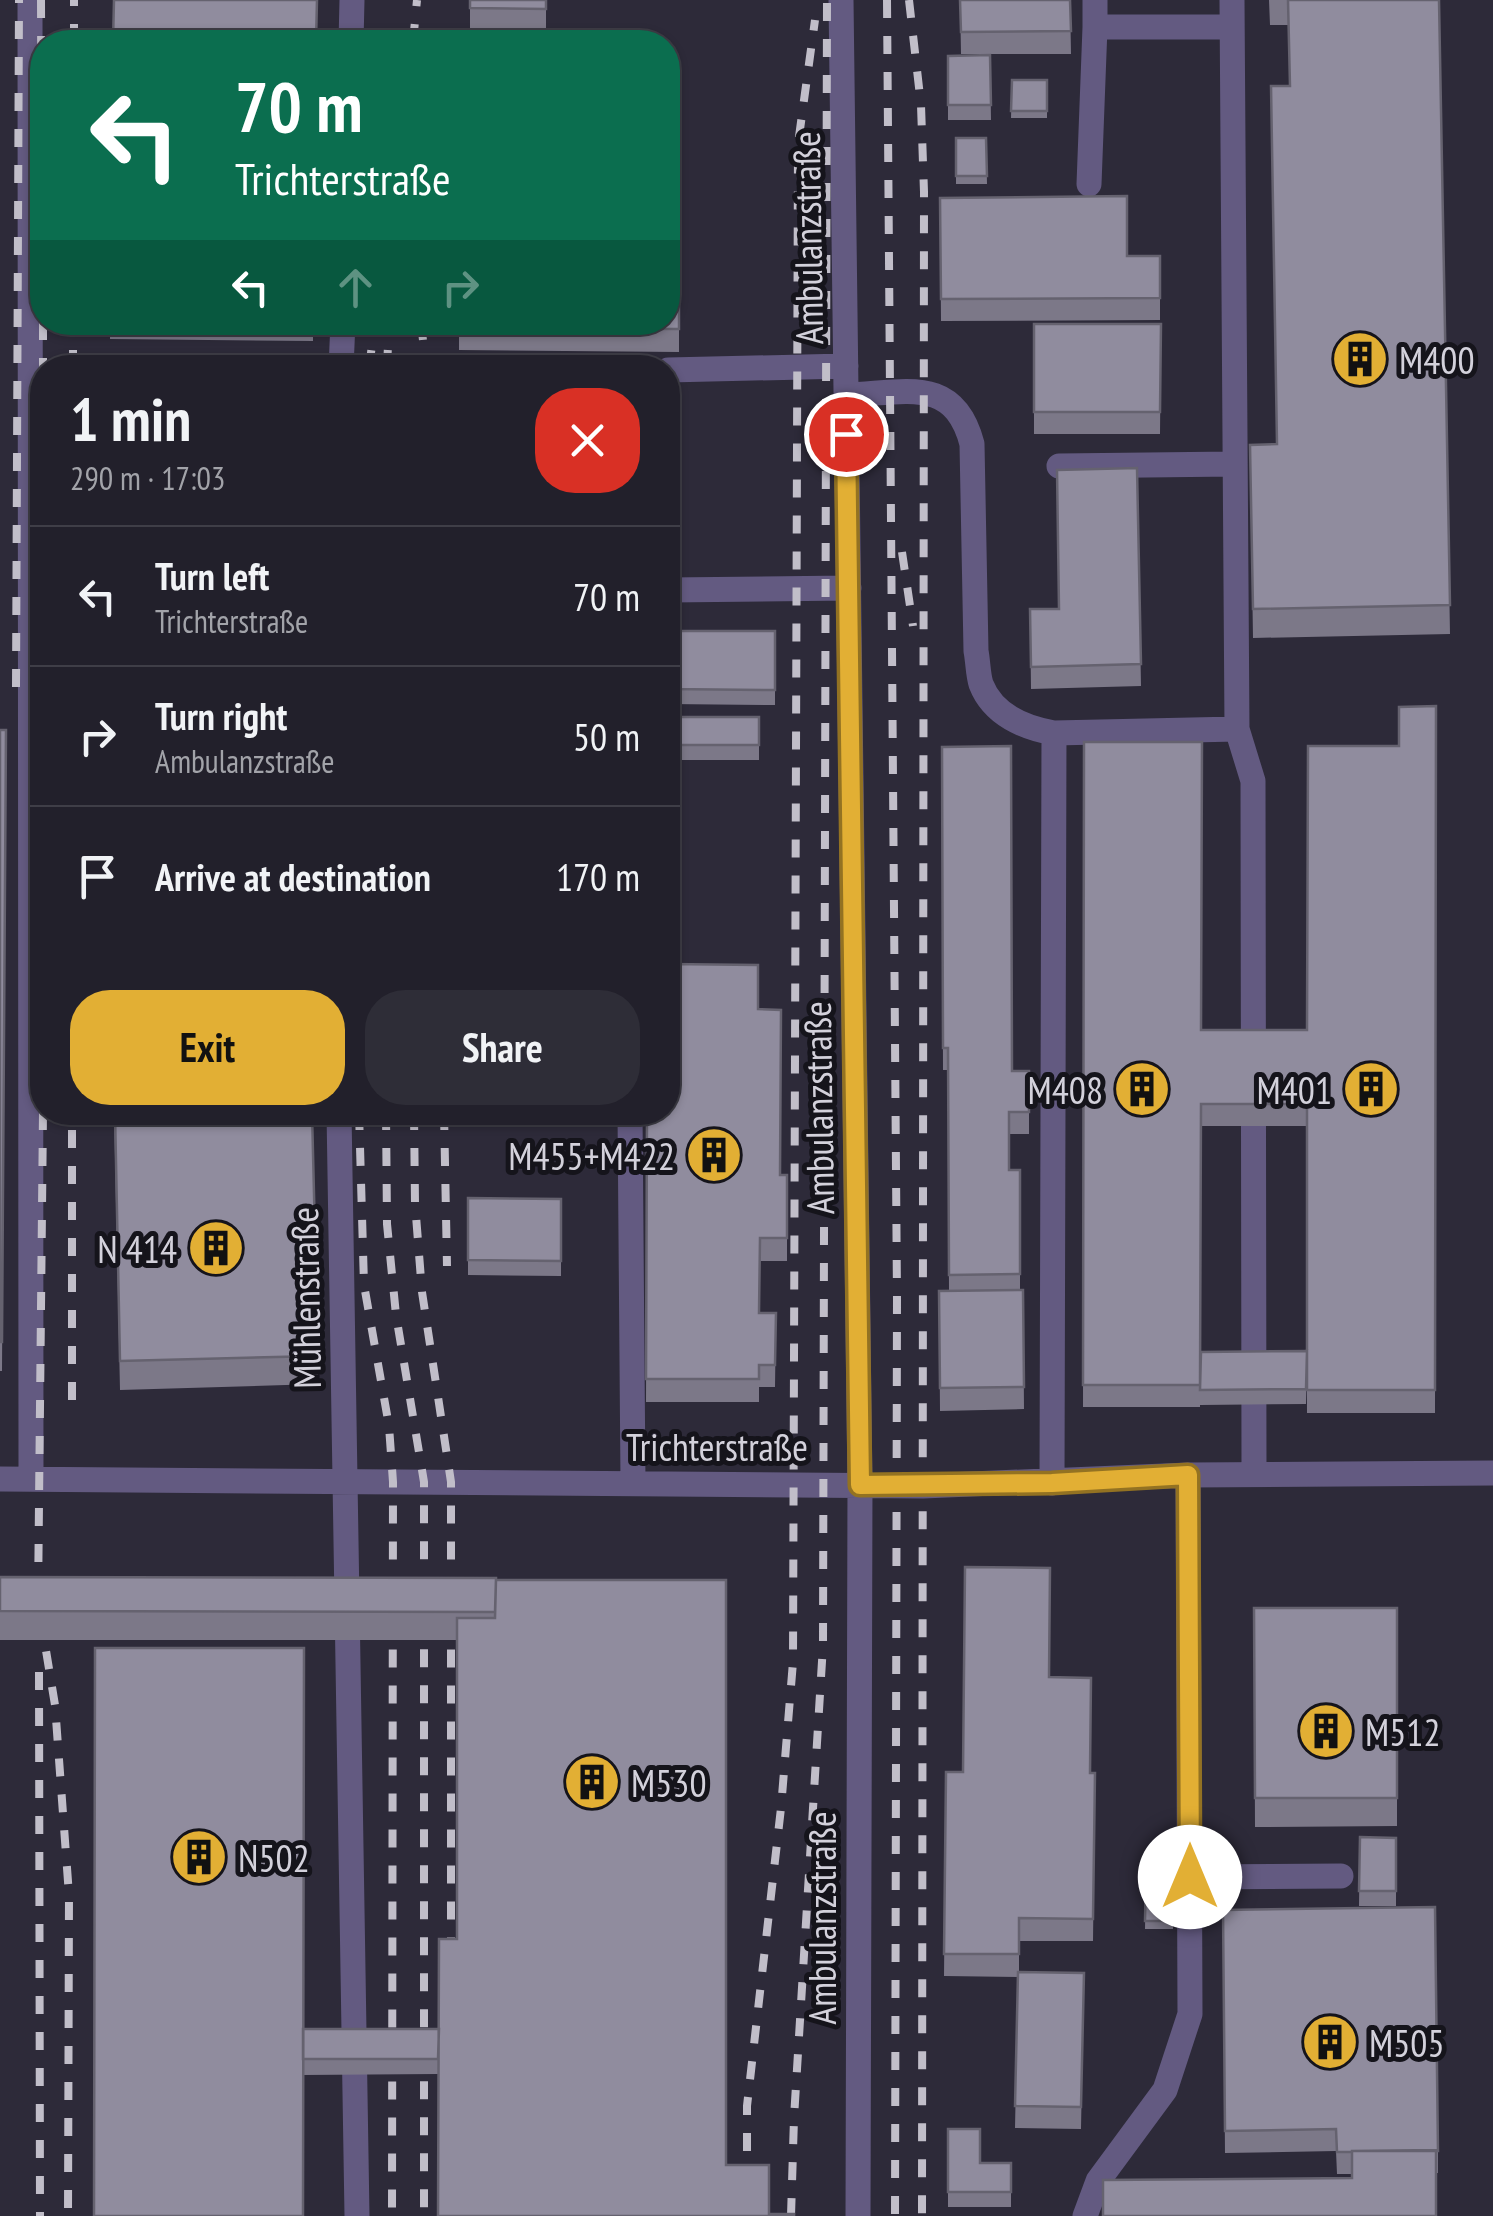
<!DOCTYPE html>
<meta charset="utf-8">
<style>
:root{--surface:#22202b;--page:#2e2d37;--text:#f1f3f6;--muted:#a2a3a9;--line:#3f3e47;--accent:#e2af34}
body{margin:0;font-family:"PT Sans Narrow",sans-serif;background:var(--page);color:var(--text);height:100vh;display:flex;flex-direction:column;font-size:38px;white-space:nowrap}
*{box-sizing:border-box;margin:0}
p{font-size:32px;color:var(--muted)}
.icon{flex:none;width:55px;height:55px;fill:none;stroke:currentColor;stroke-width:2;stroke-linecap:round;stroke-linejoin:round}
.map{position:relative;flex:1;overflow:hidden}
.drawer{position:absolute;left:30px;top:355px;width:650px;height:770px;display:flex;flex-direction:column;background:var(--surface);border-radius:40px;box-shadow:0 2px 8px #0004,0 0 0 2px var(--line)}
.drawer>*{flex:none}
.hud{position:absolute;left:30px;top:30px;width:650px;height:305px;border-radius:40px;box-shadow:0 2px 8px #0004,0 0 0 2px var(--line);background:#0b6e4f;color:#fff;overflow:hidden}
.pin{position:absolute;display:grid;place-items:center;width:85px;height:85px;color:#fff;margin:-42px;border:5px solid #fff;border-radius:50%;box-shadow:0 2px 10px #0007}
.me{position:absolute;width:110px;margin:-55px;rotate:0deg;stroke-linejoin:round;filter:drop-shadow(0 0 8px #0008)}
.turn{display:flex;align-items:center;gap:35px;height:210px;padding:0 40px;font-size:45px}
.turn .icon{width:130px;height:130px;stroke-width:2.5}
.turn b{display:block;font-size:70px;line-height:85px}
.lanes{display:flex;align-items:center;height:95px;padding:0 40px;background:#0003;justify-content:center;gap:50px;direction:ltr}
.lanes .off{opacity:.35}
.round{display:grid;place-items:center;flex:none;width:105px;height:105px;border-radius:40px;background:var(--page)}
.headline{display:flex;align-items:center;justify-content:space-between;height:170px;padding:0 40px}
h1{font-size:60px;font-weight:700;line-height:75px}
.primary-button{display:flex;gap:20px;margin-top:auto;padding:20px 40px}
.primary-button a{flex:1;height:115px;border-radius:40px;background:var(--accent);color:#111;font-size:40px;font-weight:700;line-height:115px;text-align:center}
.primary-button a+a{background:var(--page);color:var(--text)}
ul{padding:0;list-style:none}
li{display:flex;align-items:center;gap:30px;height:140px;padding:0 40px;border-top:2px solid var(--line)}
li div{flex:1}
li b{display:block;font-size:38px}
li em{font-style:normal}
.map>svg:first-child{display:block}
</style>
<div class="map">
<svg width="1493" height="2216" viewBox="0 0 1493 2216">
<rect width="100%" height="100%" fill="#2d2a39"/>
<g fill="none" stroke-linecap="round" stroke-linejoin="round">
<path stroke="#635a81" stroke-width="25" d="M30,0L31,1479
M841,0L860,1485L858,2216
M1095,0V27H1232
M1232,0L1237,729L1253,781L1254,1474
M351,42L352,0
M1089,184L1095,27
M341,368L343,322
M668,370L846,366
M846,395C905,393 954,375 972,444L976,651C978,661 978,675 981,684C993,715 1025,728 1054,733L1237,729
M1059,466L1234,464
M668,590L849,588
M339,1112L357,2216
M630,1112L633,1483
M0,1479L923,1486L1188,1475L1493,1473
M1052,1483L1054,733
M1190,1877L1341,1876
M1085,2216L1098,2181L1165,2090L1190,2014L1188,1475"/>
<path stroke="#c1bec9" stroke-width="8" stroke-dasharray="18 18" stroke-linecap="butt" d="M41,0L42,281
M887,0L897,1299L895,2216
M909,0L921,105L924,192L922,2216
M74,42V0
M413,42L417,0
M43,322V368
M421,322L426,368
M73,368V322
M369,368L375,322
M387,368L389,322
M902,552L913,626
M16,687L19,0
M43,1112L38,1602L55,1705L69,1895L68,2216
M359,1112L364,1285L389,1426L393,1482L392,2216
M386,1112L387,1224L396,1315L424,1482V2216
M414,1112L415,1203L422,1292L451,1482V1962
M444,1112L447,1266
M72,1400V1112
M39,1672L40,2216
M747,2187V2106L781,1808L793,1662L798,144L815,20
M791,2216L794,2118L823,1645L827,0"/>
</g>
<path fill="#7c7888" d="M470,0H546V31H470Z
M960,0H1070L1071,54H961Z
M1269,0H1439L1450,634L1253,638L1250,445L1276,444L1290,86L1288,25H1270Z
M990,55L991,120H948V56Z
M1012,80H1047V118H1011Z
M956,138H986L987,184H956Z
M940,198L1127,256H1160V320L941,321Z
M679,254V352L459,350V322Z
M110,322H313V341L110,339Z
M1034,324H1161L1160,434H1034Z
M1137,468L1141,686L1031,689L1030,609H1059Z
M668,631H775V705L668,704Z
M1436,706L1435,1413H1307V1126H1201L1200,1387L1307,1366L1306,1404L1200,1405V1398V1407H1083L1084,742L1201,1030H1307L1399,746Z
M668,717H759V760H668Z
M0,730H6L2,1371H0Z
M942,747L1012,1071H1029V1134H1009V1170H1020V1290H1023L1024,1409L940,1411L939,1291H949L948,1070H943Z
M758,1009L780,1175H787V1261H760L759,1313H776L775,1387H759V1402H646L647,1112Z
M114,1112L318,1356V1384L120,1390Z
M468,1198L561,1199V1276L468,1275Z
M0,1577L496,1584L726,1580L438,2216V2074L303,2075V2036L439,2029L457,1939V1640H0Z
M1254,1608H1397V1826L1255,1827Z
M1050,1677L1090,1773H1095L1093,1941H1019V1972L1084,1973L1081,2129L1015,2128L1018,1977L944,1976L946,1772H963Z
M1360,1837L1396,1838V1906H1359Z
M1146,1871H1174L1173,1929H1145Z
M1223,1910L1438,2151V2173L1352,2178V2174H1337L1336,2151L1225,2153Z
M948,2129L980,2163H1011V2207H948Z"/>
<path fill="#908c9e" stroke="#65626f" stroke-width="2.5" d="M114,0H317L316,42H113Z
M470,0H546V9L470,8Z
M960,0H1070L1071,31L961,32Z
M1288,0H1439L1450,605L1253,609L1250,445L1277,444L1271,86H1290Z
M990,55L991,105H948V56Z
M1012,80H1047V111H1011Z
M956,138H986L987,176H956Z
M1127,196V256H1160V298L941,299L940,198Z
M668,254H679V329L459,328V322H668Z
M1034,324H1161L1160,412H1034Z
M1137,468L1141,664L1031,667L1030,609H1059L1057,470Z
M668,631H775V690L668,689Z
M1436,706L1435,1390H1307V1104H1201L1200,1385H1083L1084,742H1202L1201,1030H1307L1308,746H1399V707Z
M668,717H759V745H668Z
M0,730H6L2,1342H0Z
M1011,746L1012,1071H1029V1112H1009V1170H1020V1274L949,1275L948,1048H943L942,747Z
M668,964L758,965V1009L781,1010L780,1175H787V1238H760L759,1313H776L775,1365H759V1379H646L647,1112H668Z
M115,1112H312L318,1356L120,1361Z
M468,1198L561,1199V1261L468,1260Z
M1023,1290L1024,1387L940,1388L939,1291Z
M1307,1351L1306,1389L1200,1390L1201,1352Z
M965,1567L1050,1568L1049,1677L1091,1678L1090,1773H1095L1093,1919L1019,1918V1954H944L946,1772H963Z
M0,1577L496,1578L495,1612L0,1611Z
M496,1580H726V2165H769V2216H438L439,1939H457V1618H495Z
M1254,1608H1397V1798H1255Z
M95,1648H304L303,2216H94Z
M1360,1837L1396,1838V1891H1359Z
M1146,1871H1174L1173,1921H1145Z
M1435,1907L1438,2151H1352V2152H1337L1336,2129L1225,2131L1223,1910Z
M1018,1972L1084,1973L1081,2107L1015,2106Z
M303,2029H439L438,2059H303Z
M948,2129H980V2163H1011V2192H948Z
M1436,2150V2216H1103V2180L1352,2178V2151Z
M769,2214H794V2216H769Z"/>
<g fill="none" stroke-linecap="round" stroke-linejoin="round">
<g stroke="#937222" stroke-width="25">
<path id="route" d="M846,434L860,1485L1052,1483L1188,1475L1190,1877"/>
</g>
<use href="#route" stroke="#e2af34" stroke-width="18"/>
</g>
<defs>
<g id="building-disc" transform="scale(2.875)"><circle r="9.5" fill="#e2af34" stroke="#15141b"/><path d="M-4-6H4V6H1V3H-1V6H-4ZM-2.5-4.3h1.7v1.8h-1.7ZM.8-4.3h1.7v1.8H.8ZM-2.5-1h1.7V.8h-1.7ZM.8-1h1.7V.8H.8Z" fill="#111"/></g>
</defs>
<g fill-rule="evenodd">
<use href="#building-disc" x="1360" y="359"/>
<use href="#building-disc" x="1142" y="1089"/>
<use href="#building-disc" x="1371" y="1089"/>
<use href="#building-disc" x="714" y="1155"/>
<use href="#building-disc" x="216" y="1248"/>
<use href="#building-disc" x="1326" y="1731"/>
<use href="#building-disc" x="592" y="1782"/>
<use href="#building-disc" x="199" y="1857"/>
<use href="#building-disc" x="1330" y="2042"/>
</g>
<g text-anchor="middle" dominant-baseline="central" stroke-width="10" stroke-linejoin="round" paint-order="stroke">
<g font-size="38" fill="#d3d1db" stroke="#15141b">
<text transform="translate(807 238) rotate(-91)">Ambulanzstraße</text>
<text transform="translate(818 1108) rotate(-91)">Ambulanzstraße</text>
<text transform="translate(305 1298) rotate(-91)">Mühlenstraße</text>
<text x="717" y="1446">Trichterstraße</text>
<text transform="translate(821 1918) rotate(-90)">Ambulanzstraße</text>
</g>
<g font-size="38" fill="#d3d1db" stroke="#15141b" text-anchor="start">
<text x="1399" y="359">M400</text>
<text x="1103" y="1089" text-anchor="end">M408</text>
<text x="1332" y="1089" text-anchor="end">M401</text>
<text x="675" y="1155" text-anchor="end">M455+M422</text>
<text x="177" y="1248" text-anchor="end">N 414</text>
<text x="1365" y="1731">M512</text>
<text x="631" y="1782">M530</text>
<text x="238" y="1857">N502</text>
<text x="1369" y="2042">M505</text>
</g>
</g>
</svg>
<div class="pin" style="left:846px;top:434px;background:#d93025"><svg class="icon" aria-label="arrive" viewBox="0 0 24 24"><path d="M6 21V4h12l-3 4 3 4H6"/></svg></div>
<svg class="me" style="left:1190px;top:1877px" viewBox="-20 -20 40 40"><circle r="19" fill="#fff"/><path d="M0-13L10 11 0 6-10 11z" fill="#e2af34"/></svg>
<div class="hud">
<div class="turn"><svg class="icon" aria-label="left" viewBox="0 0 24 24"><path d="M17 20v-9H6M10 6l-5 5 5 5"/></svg><div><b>70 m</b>Trichterstraße</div></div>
<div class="lanes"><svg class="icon" aria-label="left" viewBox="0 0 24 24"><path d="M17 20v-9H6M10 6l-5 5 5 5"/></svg><svg class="icon off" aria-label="ahead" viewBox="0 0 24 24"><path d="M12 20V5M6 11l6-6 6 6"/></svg><svg class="icon off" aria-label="right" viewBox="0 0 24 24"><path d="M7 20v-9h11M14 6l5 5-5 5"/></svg></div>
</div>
<section class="drawer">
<div class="headline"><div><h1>1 min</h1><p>290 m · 17:03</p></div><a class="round" style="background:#d93025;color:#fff"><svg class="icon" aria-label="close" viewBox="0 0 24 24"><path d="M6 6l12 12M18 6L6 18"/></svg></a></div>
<ul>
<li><svg class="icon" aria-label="left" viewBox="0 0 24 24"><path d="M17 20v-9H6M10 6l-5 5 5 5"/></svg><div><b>Turn left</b><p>Trichterstraße</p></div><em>70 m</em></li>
<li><svg class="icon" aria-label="right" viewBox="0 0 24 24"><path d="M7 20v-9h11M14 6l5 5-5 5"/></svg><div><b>Turn right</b><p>Ambulanzstraße</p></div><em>50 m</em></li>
<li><svg class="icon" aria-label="arrive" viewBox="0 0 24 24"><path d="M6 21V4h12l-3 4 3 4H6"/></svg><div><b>Arrive at destination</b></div><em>170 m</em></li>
</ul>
<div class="primary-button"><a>Exit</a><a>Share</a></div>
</section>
</div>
